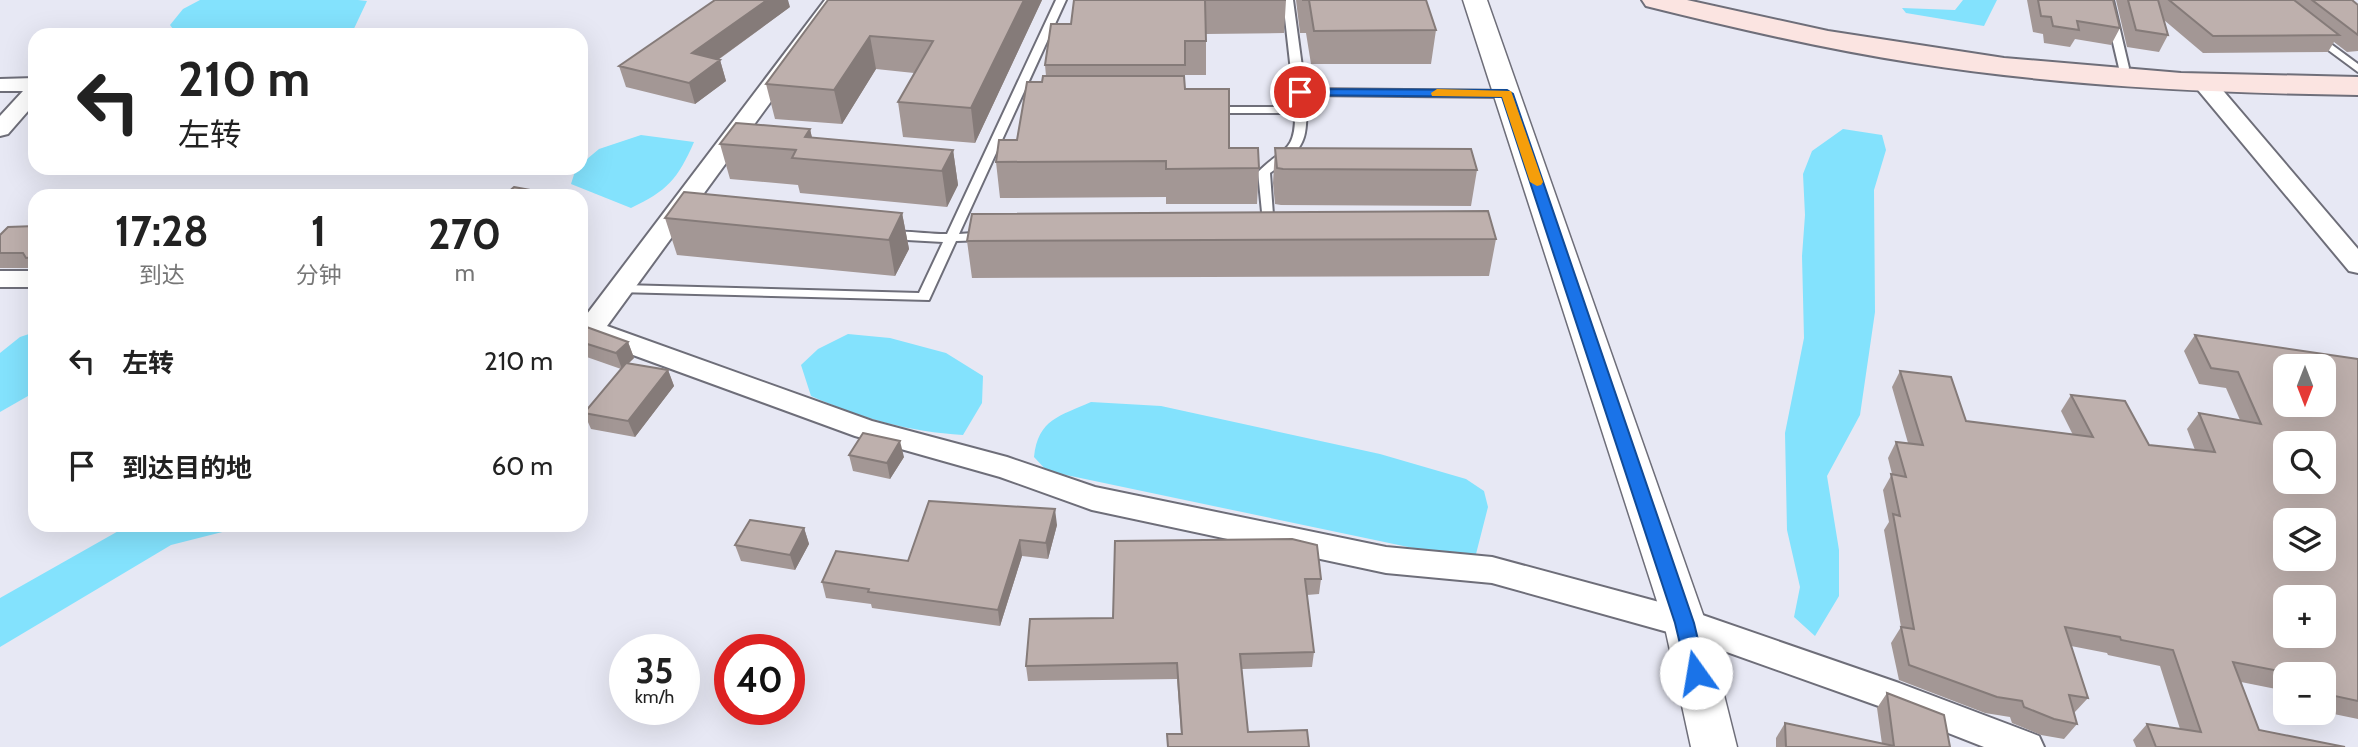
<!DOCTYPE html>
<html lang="zh">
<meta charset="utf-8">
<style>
:root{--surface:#fff;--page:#f6f6f6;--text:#222;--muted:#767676}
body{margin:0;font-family:Cabin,"Noto Sans SC",sans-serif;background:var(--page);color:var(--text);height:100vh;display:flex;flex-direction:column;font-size:26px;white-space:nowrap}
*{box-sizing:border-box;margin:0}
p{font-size:23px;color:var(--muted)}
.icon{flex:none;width:38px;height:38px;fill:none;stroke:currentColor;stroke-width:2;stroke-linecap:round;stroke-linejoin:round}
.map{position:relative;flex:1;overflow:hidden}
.details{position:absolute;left:28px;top:189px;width:560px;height:343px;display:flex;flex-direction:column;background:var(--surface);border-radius:21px;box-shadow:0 7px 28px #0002}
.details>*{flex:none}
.hud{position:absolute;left:28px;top:28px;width:560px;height:147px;border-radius:21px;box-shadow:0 7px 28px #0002;background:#fff;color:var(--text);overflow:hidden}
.needle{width:46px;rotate:180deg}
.controls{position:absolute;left:2273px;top:354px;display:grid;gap:14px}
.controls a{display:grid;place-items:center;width:63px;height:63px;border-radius:14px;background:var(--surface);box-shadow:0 7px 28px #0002;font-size:35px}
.speed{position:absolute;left:609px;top:634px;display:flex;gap:14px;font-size:35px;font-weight:700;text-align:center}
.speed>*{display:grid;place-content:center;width:91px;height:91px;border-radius:50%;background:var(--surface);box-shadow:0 7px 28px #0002;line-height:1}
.speed small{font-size:18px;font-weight:400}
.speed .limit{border:10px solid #d22;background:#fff;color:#111}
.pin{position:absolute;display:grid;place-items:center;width:60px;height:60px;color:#fff;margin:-30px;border:4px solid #fff;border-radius:50%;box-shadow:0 2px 7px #0007}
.me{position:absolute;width:77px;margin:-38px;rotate:347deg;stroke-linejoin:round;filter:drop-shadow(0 0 5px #0008)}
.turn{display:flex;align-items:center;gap:24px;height:147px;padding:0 35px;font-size:32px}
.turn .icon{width:91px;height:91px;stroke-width:2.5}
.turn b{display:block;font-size:49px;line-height:60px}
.eta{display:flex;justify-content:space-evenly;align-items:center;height:119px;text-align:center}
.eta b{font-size:42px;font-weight:700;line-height:49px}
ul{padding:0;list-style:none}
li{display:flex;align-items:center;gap:21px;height:105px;padding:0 35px}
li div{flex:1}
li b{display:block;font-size:26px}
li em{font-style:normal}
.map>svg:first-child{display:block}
</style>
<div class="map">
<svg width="2358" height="747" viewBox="0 0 2358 747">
<rect width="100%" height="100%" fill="#e7e8f4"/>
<path fill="#83e2fd" d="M200,0H358L367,1L351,35L176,33L170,25L183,9Z
M1963,0H1997L1984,26L1906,13L1902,8L1955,10Z
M1843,129L1882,135L1886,150L1874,190L1875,312L1860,415L1827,476L1839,550V596L1815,636L1794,617L1800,587L1787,530L1785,433L1804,338L1802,256L1805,215L1803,174L1812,151Z
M641,135L694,142C678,179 667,191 631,208L571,184L576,168H581V164L599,149Z
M35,332V392L0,412V353L20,337Z
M848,334L890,338L946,353L983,376L982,403L963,435C910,432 860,418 811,396L801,365L818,349Z
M1091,402L1161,406L1380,454L1466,479L1484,491L1488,507L1476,554L1413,548L1047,471L1034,457C1038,419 1060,416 1091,402Z
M129,525H250L171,545L0,647V598Z"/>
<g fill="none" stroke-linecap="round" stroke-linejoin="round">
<g stroke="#6e6e79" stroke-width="4">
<path id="service" d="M1056,0H1066L959,234L987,232L993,236L987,240L956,241L929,300L617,292L615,289L622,285L919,293L943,242L889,239L883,235C892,228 932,235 947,234Z
M1283,0H1293L1305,89L1507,91L1512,94L1507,97L1306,95C1307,141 1308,145 1270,173L1274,229L1272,232H1264L1258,172C1281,148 1296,154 1295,113H1210L1205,110L1210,107H1295Z
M2103,0H2113L2129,68L2128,70H2120L2119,68Z
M2316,33L2358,64V72L2312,38L2311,36Z"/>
</g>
<g stroke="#6e6e79" stroke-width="4">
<path id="minor" d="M825,0H845L607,326L872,421L1007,457L1095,487L1386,547L1492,557L1685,609L1899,683L2039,736L2044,747H1984L1887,709L1682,636L1492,583L1386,573L1092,510L1000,477L855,436L581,336V317L584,318Z
M35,78V103L8,134L0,136V116L23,91H0V79Z
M2206,79L2214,80L2358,249V273L2349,271L2198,90L2195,85L2198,80Z
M0,271H35V287H0Z"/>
</g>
<g stroke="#6e6e79" stroke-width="3">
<path id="tertiary" d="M1463,0H1487L1706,623L1737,747H1691L1664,623Z"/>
</g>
<g stroke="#6e6e79" stroke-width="4">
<path id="secondary" d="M1642,0H1687L1828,31L2004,58L2181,73L2358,77V95C2210,93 2061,86 1915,63C1824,49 1735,28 1646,6Z"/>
</g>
<use href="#service" fill="#fff" fill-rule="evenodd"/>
<use href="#minor" fill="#fff" fill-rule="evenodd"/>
<use href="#tertiary" fill="#fff" fill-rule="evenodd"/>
<use href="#secondary" fill="#fbe4e1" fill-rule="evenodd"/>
</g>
<path fill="#a39795" d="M828,0H1042L975,143L903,137L898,102L914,73L876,69L842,124L775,119L766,84Z
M1074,0H1286L1284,33L1206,34V75H1185V89L1229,148L1259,168L1257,204H1166V197L1000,198L996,162L1017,140L1046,76L1045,65L1071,24Z
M1296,0H1426L1436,30L1431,64H1311L1306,33H1300Z
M2027,0H2113L2120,28L2111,45L2075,39L2070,47L2044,43L2043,34L2033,32Z
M2116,0H2352L2358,5V51L2347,52L2334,42L2328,52L2203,53L2164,20L2168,35L2159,52L2127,47Z
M790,7L718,60H720L726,81L695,104L626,87L619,66Z
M810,129L812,138L953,150L958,185L947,207L800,193L798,185L730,179L720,144Z
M1275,148L1477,170L1471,206L1281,205L1275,204L1273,183Z
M902,213L909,249L895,276L677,255L665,218Z
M35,226V270L34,268H0V235Z
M1496,239L1489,276L972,278L967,241Z
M581,325L628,342L634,358L629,363L668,370L674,386L635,437L591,429L584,413L621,369L581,355Z
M2195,335L2358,359V719L2324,712V674H2286V691L2241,682L2259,730L2345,747H2136L2133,740L2147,724L2180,729L2160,666L2108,655L2107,653L2071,646L2088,698L2074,713L2077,724L2064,739L2041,735L2012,723L2010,717L1985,713L1899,680L1891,643L1901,627L1884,530L1889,522L1883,490L1892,474L1888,458L1896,442L1908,443L1892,387L1900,371L1966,421L2073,435L2061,411L2071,395L2149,445L2195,450L2187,429L2199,413L2240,420L2226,388L2199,384L2184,351Z
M849,455L904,457L890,479L853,471Z
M1057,525L1048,559L1022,556L1000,626L872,608L871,604L826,598L822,582Z
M804,528L809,544L795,570L741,561L735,545Z
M1115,541L1321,579L1319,594L1307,595L1314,652L1312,667L1242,669L1248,732L1181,734L1177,679L1028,681L1026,666L1113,618Z
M1887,693L1950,747H1776V738L1785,723L1882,744L1877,708Z"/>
<path fill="#857b79" d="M767,0H788L790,7L698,74L692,53Z
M1024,0H1042L975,143L971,108Z
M870,36L876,69L842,124L834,90Z
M720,60L726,81L695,104L689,83Z
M810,129L817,160L805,137Z
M953,150L958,185L947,207L942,171Z
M902,213L909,249L895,276L889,240Z
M628,342L634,358L622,369L616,353Z
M668,370L674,386L635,437L628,421Z
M900,441L904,457L890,479L887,463Z
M1055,509L1057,525L1048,559L1046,543Z
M804,528L809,544L795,570L790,555Z
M1020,540L1022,556L1000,626L998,610Z"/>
<path fill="#beb0ad" stroke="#857b79" stroke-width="2" fill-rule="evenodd" d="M715,0H767L692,53L720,60L689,83L619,66Z
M828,0H1024L971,108L898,102L933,41L870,36L834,90L766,84Z
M1074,0H1286H1205L1206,41H1185V65H1045L1051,24H1071Z
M1302,0H1426L1436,30L1314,31L1309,0Z
M2038,0H2113L2120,28L2077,21L2079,30L2053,26L2051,17L2041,16Z
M2128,0H2158L2168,35L2136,30Z
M2169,0H2294L2339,35L2213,36Z
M2312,0H2352L2358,5V35Z
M1043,76H1184L1185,89H1229V148H1258L1259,168L1166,169V161L996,162L999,140H1017L1027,82H1042Z
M736,123L810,129L805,137L953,150L942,171L792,158L796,150L720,144Z
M1275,148L1471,149L1477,170L1283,169L1277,168Z
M514,187L546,193L543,196H504Z
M684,192L902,213L889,240L665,218Z
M1488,211L1496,239L967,241L972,214Z
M35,226V257L26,258L23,253H0V235L8,227Z
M581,325L628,342L616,353L581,342Z
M2195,335L2358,359V701L2330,695L2324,682V674H2294L2233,662L2259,730L2345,747H2156L2147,724L2201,732L2173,650L2121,640L2120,637L2065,627L2088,698L2069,695L2077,724L2054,719L2024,707L2022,701L1997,697L1909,665L1901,627L1914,629L1893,514L1900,516L1891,474L1906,477L1896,442L1923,445L1900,371L1951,377L1966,421L2093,437L2071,395L2125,401L2149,445L2215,452L2199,413L2261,424L2238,372L2211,368ZM2286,366H2324V404H2286ZM2286,443H2324V481H2286ZM2286,520H2324V558H2286ZM2286,597H2324V635H2286Z
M626,363L668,370L628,421L584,413Z
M863,433L900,441L887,463L849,455Z
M929,501L1055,509L1046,543L1020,540L998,610L868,592L869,589L822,582L836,551L908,561Z
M750,520L804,528L790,555L735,545Z
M1292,539L1317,545L1321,579H1305L1314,652L1240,654L1248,732L1307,730L1309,747H1168L1167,734H1182L1177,663L1026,666L1030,619L1113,618L1115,541Z
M1887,693L1944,715L1950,747H1786L1785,723L1894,746Z"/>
<path fill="#1a73e8" stroke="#114b97" stroke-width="2" d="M1300,89L1507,90L1513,94L1694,623L1706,673L1703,679L1696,681L1689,679L1687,673L1675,623L1502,97L1295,95V90Z"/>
<path fill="#f59e0b" d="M1437,89L1511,91L1543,182L1541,185L1537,186L1530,182L1502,97L1432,96L1431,93Z"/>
</svg>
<div class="controls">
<a><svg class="needle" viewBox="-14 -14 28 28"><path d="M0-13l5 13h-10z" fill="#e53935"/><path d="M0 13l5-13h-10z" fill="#767676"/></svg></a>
<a><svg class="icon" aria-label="search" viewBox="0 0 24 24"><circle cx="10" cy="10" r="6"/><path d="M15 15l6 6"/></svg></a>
<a><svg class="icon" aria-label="layers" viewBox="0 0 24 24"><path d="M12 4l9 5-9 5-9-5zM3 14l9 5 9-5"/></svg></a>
<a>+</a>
<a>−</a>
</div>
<div class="speed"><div>35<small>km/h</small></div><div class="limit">40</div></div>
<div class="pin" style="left:1300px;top:92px;background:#d93025"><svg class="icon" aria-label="arrive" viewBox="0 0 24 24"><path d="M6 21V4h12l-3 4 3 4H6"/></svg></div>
<svg class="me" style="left:1696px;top:673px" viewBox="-20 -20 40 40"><circle r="19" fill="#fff"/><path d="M0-13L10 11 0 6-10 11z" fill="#1a73e8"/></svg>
<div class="hud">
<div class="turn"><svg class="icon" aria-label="left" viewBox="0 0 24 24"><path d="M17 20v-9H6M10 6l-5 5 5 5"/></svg><div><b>210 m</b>左转</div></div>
</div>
<section class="details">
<div class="eta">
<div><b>17:28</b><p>到达</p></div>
<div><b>1</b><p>分钟</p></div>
<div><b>270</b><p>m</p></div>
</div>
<ul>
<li><svg class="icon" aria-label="left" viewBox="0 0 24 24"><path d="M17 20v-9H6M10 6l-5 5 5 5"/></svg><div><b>左转</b></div><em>210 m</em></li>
<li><svg class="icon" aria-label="arrive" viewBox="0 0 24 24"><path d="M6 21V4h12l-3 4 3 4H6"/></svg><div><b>到达目的地</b></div><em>60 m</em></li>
</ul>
</section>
</div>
